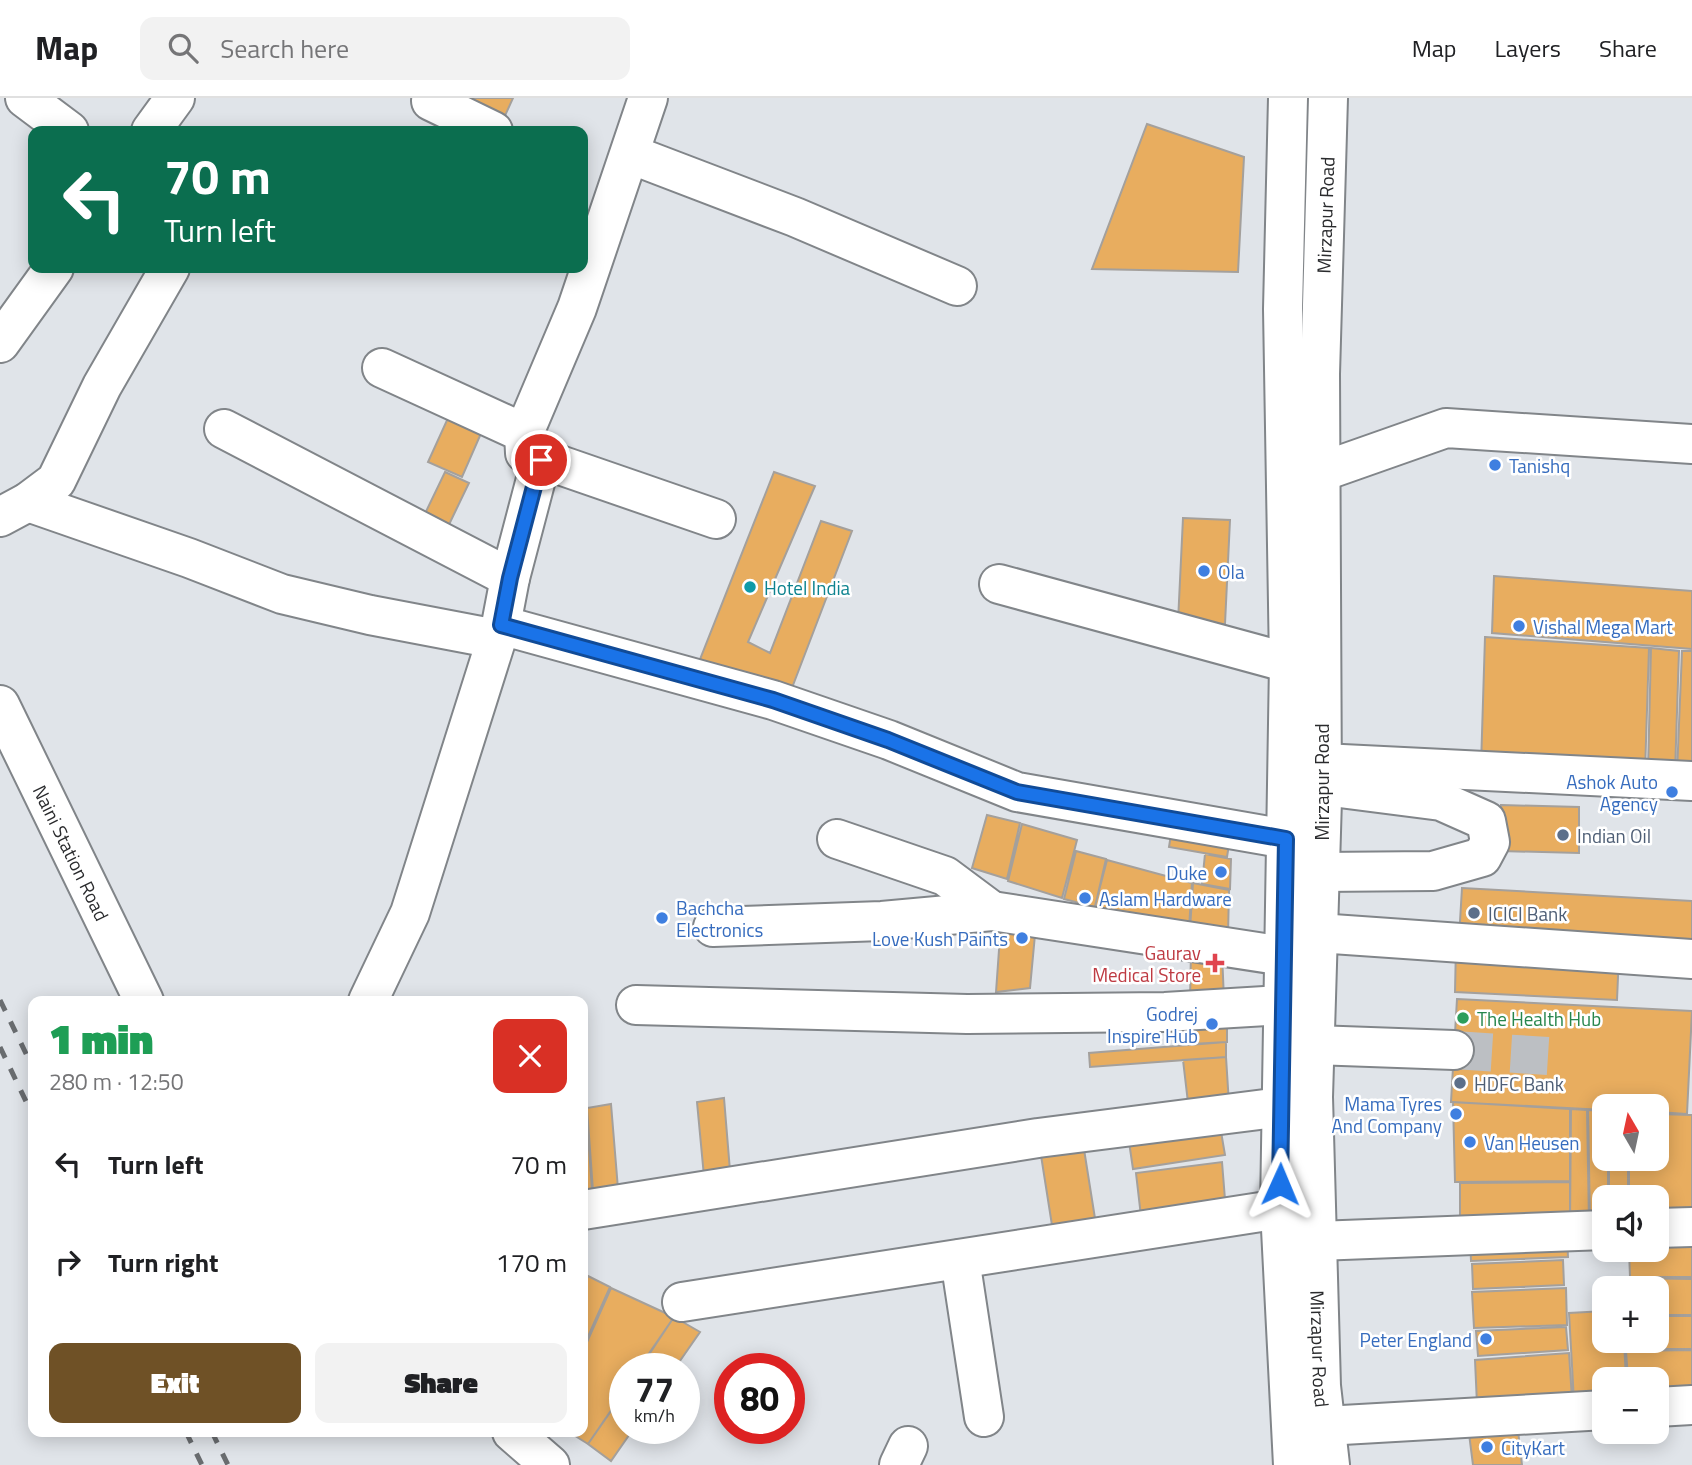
<!DOCTYPE html>
<meta charset="utf-8">
<style>
:root{--surface:#fff;--page:#f2f2f2;--text:#202124;--muted:#757577;--line:#e0e0e0;--accent:#6f5126}
body{margin:0;font-family:"Titillium Web",sans-serif;background:var(--page);color:var(--text);height:100vh;display:flex;flex-direction:column;font-size:26px;white-space:nowrap}
*{box-sizing:border-box;margin:0}
p{font-size:23px;color:var(--muted)}
.icon{flex:none;width:38px;height:38px;fill:none;stroke:currentColor;stroke-width:2;stroke-linecap:round;stroke-linejoin:round}
.map{position:relative;flex:1;overflow:hidden}
.sheet{position:absolute;left:28px;top:898px;width:560px;height:441px;display:flex;flex-direction:column;background:var(--surface);border-radius:14px;box-shadow:0 4px 18px #0003}
.sheet>*{flex:none}
.banner{position:absolute;left:28px;top:28px;width:560px;height:147px;border-radius:14px;box-shadow:0 4px 18px #0003;background:#0b6e4f;color:#fff;overflow:hidden}
.needle{width:46px;rotate:351deg}
.fabs{position:absolute;left:1592px;top:996px;display:grid;gap:14px}
.fabs a{display:grid;place-items:center;width:77px;height:77px;border-radius:14px;background:var(--surface);box-shadow:0 4px 18px #0003;font-size:35px}
.speed{position:absolute;left:609px;top:1255px;display:flex;gap:14px;font-size:35px;font-weight:700;text-align:center}
.speed>*{display:grid;place-content:center;width:91px;height:91px;border-radius:50%;background:var(--surface);box-shadow:0 4px 18px #0003;line-height:1}
.speed small{font-size:18px;font-weight:400}
.speed .limit{border:10px solid #d22;background:#fff;color:#111}
.pin{position:absolute;display:grid;place-items:center;width:60px;height:60px;color:#fff;margin:-30px;border:4px solid #fff;border-radius:50%;box-shadow:0 2px 7px #0007}
.me{position:absolute;width:77px;margin:-38px;rotate:1deg;stroke-linejoin:round;filter:drop-shadow(0 0 5px #0008)}
.turn{display:flex;align-items:center;gap:24px;height:147px;padding:0 21px;font-size:32px}
.turn .icon{width:91px;height:91px;stroke-width:2.5}
.turn b{display:block;font-size:49px;line-height:60px}
.round{display:grid;place-items:center;flex:none;width:74px;height:74px;border-radius:14px;background:var(--page)}
.head{display:flex;align-items:center;justify-content:space-between;height:119px;padding:0 21px}
h1{font-size:42px;font-weight:800;line-height:52px;color:#1e9e55}
.cta{display:flex;gap:14px;margin-top:auto;padding:14px 21px}
.cta a{flex:1;height:80px;border-radius:14px;background:var(--accent);color:#fff;font-size:28px;font-weight:800;line-height:80px;text-align:center}
.cta a+a{background:var(--page);color:var(--text)}
ul{padding:0;list-style:none}
li{display:flex;align-items:center;gap:21px;height:98px;padding:0 21px}
li div{flex:1}
li b{display:block;font-size:26px}
li em{font-style:normal}
header{display:flex;align-items:center;gap:42px;box-sizing:border-box;height:98px;padding:0 35px;background:var(--surface);border-bottom:2px solid var(--line)}
header strong{font-size:33px}
nav{display:flex;gap:38px;margin-inline-start:auto;font-size:24px}
.search{width:490px;height:63px;background:var(--page);display:flex;align-items:center;gap:18px;box-sizing:border-box;padding:0 24px;border-radius:14px;color:var(--muted);font-size:26px}
.map>svg:first-child{display:block}
</style>
<header>
<strong>Map</strong>
<div class="search"><svg class="icon" aria-label="search" viewBox="0 0 24 24"><circle cx="10" cy="10" r="6"/><path d="M15 15l6 6"/></svg>Search here</div>
<nav><a>Map</a><a>Layers</a><a>Share</a></nav>
</header>
<div class="map">
<svg width="1692" height="1367" viewBox="0 0 1692 1367">
<rect width="100%" height="100%" fill="#e0e4e9"/>
<path fill="#e8ad5f" stroke="#a4a09c" stroke-width="2" d="M462,0H513L499,31Z
M1147,26L1244,59L1238,174L1092,171Z
M453,309L486,324L462,379L428,364Z
M445,374L469,385L443,439L420,426Z
M774,374L815,388L748,544L770,555L821,423L852,433L790,595L699,564Z
M1183,420L1230,422L1225,526L1178,524Z
M1494,478L1692,493V551L1492,535Z
M1485,539L1649,550L1645,674L1481,668Z
M1651,550L1679,553L1675,675L1648,673Z
M1682,553H1692V676L1677,675Z
M1501,707L1579,709V755L1501,753Z
M987,717L1020,725L1007,781L972,770Z
M1173,724L1231,734L1227,759L1169,749Z
M1022,726L1077,742L1062,800L1008,783Z
M1076,753L1106,761L1095,809L1064,801Z
M1205,756L1231,761L1230,791L1202,786Z
M1107,762L1192,785L1189,830L1095,808Z
M1193,785L1229,792L1228,838L1190,831Z
M1462,790L1692,803V853L1459,840Z
M1001,824L1036,826L1030,890L996,894Z
M1456,847L1619,856L1617,902L1455,894Z
M1191,852L1222,855L1224,902L1190,904Z
M1457,901L1692,913L1687,1016L1657,1014V1008H1605V1012L1451,1004Z
M1227,913V944L1191,946L1188,916Z
M1226,944V959L1090,969L1089,955Z
M1226,959L1229,1006L1189,1013L1183,962Z
M724,1000L731,1085L705,1089L697,1004Z
M1453,1004L1570,1011V1083L1455,1084Z
M611,1006L619,1103L594,1107L587,1010Z
M586,1010L593,1105L583,1107V1011Z
M1571,1011L1587,1012L1589,1124L1570,1125Z
M1588,1012L1605,1013V1060H1608V1099H1605V1124H1590Z
M1657,1016L1692,1017V1123L1657,1124V1099H1629V1060H1657Z
M1219,1022L1225,1057L1133,1071L1128,1037Z
M1083,1045L1097,1133L1054,1140L1040,1051Z
M1609,1060H1628V1099H1609Z
M1222,1064L1226,1114L1142,1127L1136,1075Z
M1570,1084V1125L1460,1126V1085Z
M1657,1137H1692V1179H1630L1629,1152H1657Z
M1567,1139L1568,1159L1471,1163L1470,1142Z
M1563,1162L1564,1187L1473,1191L1472,1166Z
M588,1178L610,1189L583,1250V1192Z
M1629,1180L1692,1181V1217H1657V1190H1629Z
M611,1190L674,1219L639,1270H625V1292L588,1346L569,1334H583V1253Z
M1566,1190L1567,1227L1474,1230L1472,1194Z
M1605,1213V1242H1624L1626,1281H1605V1301L1574,1303L1569,1215Z
M1657,1218H1692V1251H1627L1626,1242H1657Z
M674,1219L700,1234L675,1270H640Z
M1566,1229L1568,1252L1478,1258L1476,1233Z
M1692,1252V1300H1657V1281H1628L1626,1253Z
M1569,1255L1572,1301L1477,1306L1475,1262Z
M625,1293V1330H634L611,1363L588,1346Z
M1517,1324L1522,1367H1473L1468,1328Z"/>
<g fill="none" stroke-linecap="round" stroke-linejoin="round">
<path stroke="#bcbfc3" stroke-width="38" stroke-dasharray="38 19" stroke-linecap="butt" d="M1454,952L1548,958"/>
<g stroke="#818589" stroke-width="42">
<g id="minor">
<path d="M25,0L69,33"/>
<path d="M431,3L493,33"/>
<path d="M151,33L175,0"/>
<path d="M630,56L795,119L957,188"/>
<path d="M0,245L54,170"/>
<path d="M382,270L524,335L525,355L716,421"/>
<path d="M224,331L510,480"/>
<path d="M524,335L577,210L648,0"/>
<path d="M1321,374L1446,330L1692,346"/>
<path d="M28,404L189,460L282,496L370,517L496,541"/>
<path d="M0,419L28,404L56,383L102,288L170,170"/>
<path d="M999,486L1289,565"/>
<path d="M501,527L773,602L889,642L1017,694L1286,741"/>
<path id="s1" d="M0,607L144,903"/>
<path d="M1322,665L1692,683"/>
<path d="M837,741L945,778L992,813"/>
<path d="M1320,774L1433,773L1482,759L1490,744L1486,723L1441,703L1324,688"/>
<path d="M713,829L882,823L992,813L1284,858L1316,860"/>
<path d="M1318,835L1692,861"/>
<path d="M368,903L410,815L501,527L510,480L541,362"/>
<path d="M636,907L967,916L1165,914L1283,907"/>
<path d="M1314,947L1454,952"/>
<path d="M583,1112L1038,1040L1282,1009"/>
<path d="M1657,1130L1692,1129"/>
<path d="M1317,1143L1605,1132"/>
<path d="M960,1161L984,1319"/>
<path d="M682,1204L1280,1111"/>
<path d="M1657,1309L1692,1307"/>
<path d="M1325,1328L1605,1312"/>
<path d="M512,1334L550,1367"/>
<path d="M899,1367L908,1348"/>
</g>
</g>
<g stroke="#818589" stroke-width="42">
<g id="highway">
<path d="M1288,0L1283,211L1289,565L1280,1111L1293,1367"/>
<path id="s2" d="M1328,0L1320,276L1322,701L1313,999L1321,1288L1330,1367"/>
</g>
</g>
<use href="#minor" stroke="#fff" stroke-width="38"/>
<use href="#highway" stroke="#fff" stroke-width="38"/>
<path stroke="#696c6f" stroke-width="5" stroke-dasharray="12 12" stroke-linecap="butt" d="M0,902L33,970
M0,949L33,1018
M186,1334L202,1367
M212,1334L228,1367"/>
</g>
<g fill="none" stroke-linecap="round" stroke-linejoin="round">
<g stroke="#114b97" stroke-width="18">
<path id="route" d="M541,362L510,480L501,527L773,602L888,642L1017,694L1286,741L1280,1086"/>
</g>
<use href="#route" stroke="#1a73e8" stroke-width="12"/>
</g>
<g fill="#3f7fe0" stroke="#fff" stroke-width="2.5">
<circle cx="1495" cy="367" r="7"/>
<circle cx="1204" cy="473" r="7"/>
<circle cx="1519" cy="528" r="7"/>
<circle cx="1672" cy="694" r="7"/>
<circle cx="1221" cy="774" r="7"/>
<circle cx="1085" cy="800" r="7"/>
<circle cx="662" cy="820" r="7"/>
<circle cx="1022" cy="840" r="7"/>
<circle cx="1212" cy="926" r="7"/>
<circle cx="1456" cy="1016" r="7"/>
<circle cx="1470" cy="1044" r="7"/>
<circle cx="1486" cy="1241" r="7"/>
<circle cx="1487" cy="1349" r="7"/>
</g>
<circle fill="#0f9aa8" stroke="#fff" stroke-width="2.5" cx="750" cy="489" r="7"/>
<g fill="#5c6f8a" stroke="#fff" stroke-width="2.5">
<circle cx="1563" cy="737" r="7"/>
<circle cx="1474" cy="815" r="7"/>
<circle cx="1460" cy="985" r="7"/>
</g>
<path fill="#e0444e" stroke="#fff" stroke-width="2.5" d="M1211.5 854.5h7v7h7v7h-7v7h-7v-7h-7v-7h7z"/>
<circle fill="#2e9e5b" stroke="#fff" stroke-width="2.5" cx="1463" cy="920" r="7"/>
<g text-anchor="middle" dominant-baseline="central" stroke-width="5" stroke-linejoin="round" paint-order="stroke">
<g font-size="19" fill="#2a2b2d" stroke="#fff">
<text transform="translate(1325 117) rotate(-88)">Mirzapur Road</text>
<text transform="translate(1321 684) rotate(-90)">Mirzapur Road</text>
<text stroke="none"><textPath href="#s1" startOffset="164">Naini Station Road</textPath></text>
<text stroke="none"><textPath href="#s2" startOffset="1251">Mirzapur Road</textPath></text>
</g>
<g font-size="19" fill="#366cbe" stroke="#fff" text-anchor="start">
<text x="1509" y="367">Tanishq</text>
<text x="1218" y="473">Ola</text>
<text x="1533" y="528">Vishal Mega Mart</text>
<text x="1658" y="683" text-anchor="end">Ashok Auto<tspan x="1658" dy="22">Agency</tspan></text>
<text x="1207" y="774" text-anchor="end">Duke</text>
<text x="1099" y="800">Aslam Hardware</text>
<text x="676" y="809">Bachcha<tspan x="676" dy="22">Electronics</tspan></text>
<text x="1008" y="840" text-anchor="end">Love Kush Paints</text>
<text x="1198" y="915" text-anchor="end">Godrej<tspan x="1198" dy="22">Inspire Hub</tspan></text>
<text x="1442" y="1005" text-anchor="end">Mama Tyres<tspan x="1442" dy="22">And Company</tspan></text>
<text x="1484" y="1044">Van Heusen</text>
<text x="1472" y="1241" text-anchor="end">Peter England</text>
<text x="1501" y="1349">CityKart</text>
</g>
<g font-size="19" fill="#0d838f" stroke="#fff" text-anchor="start">
<text x="764" y="489">Hotel India</text>
</g>
<g font-size="19" fill="#4e5e75" stroke="#fff" text-anchor="start">
<text x="1577" y="737">Indian Oil</text>
<text x="1488" y="815">ICICI Bank</text>
<text x="1474" y="985">HDFC Bank</text>
</g>
<g font-size="19" fill="#be3a42" stroke="#fff" text-anchor="end">
<text x="1201" y="854">Gaurav<tspan x="1201" dy="22">Medical Store</tspan></text>
</g>
<g font-size="19" fill="#27864d" stroke="#fff" text-anchor="start">
<text x="1477" y="920">The Health Hub</text>
</g>
</g>
</svg>
<div class="fabs">
<a><svg class="needle" viewBox="-14 -14 28 28"><path d="M0-13l5 13h-10z" fill="#e53935"/><path d="M0 13l5-13h-10z" fill="#757577"/></svg></a>
<a><svg class="icon" aria-label="sound" viewBox="0 0 24 24"><path d="M4 9h4l5-4v14l-5-4H4zM17 9q2 3 0 6"/></svg></a>
<a>+</a>
<a>−</a>
</div>
<div class="speed"><div>77<small>km/h</small></div><div class="limit">80</div></div>
<div class="pin" style="left:541px;top:362px;background:#d93025"><svg class="icon" aria-label="arrive" viewBox="0 0 24 24"><path d="M6 21V4h12l-3 4 3 4H6"/></svg></div>
<svg class="me" style="left:1280px;top:1086px" viewBox="-20 -20 40 40"><path d="M0-17L14 15 0 8-14 15z" fill="#1a73e8" stroke="#fff" stroke-width="4"/></svg>
<div class="banner">
<div class="turn"><svg class="icon" aria-label="left" viewBox="0 0 24 24"><path d="M17 20v-9H6M10 6l-5 5 5 5"/></svg><div><b>70 m</b>Turn left</div></div>
</div>
<section class="sheet">
<div class="head"><div><h1>1 min</h1><p>280 m · 12:50</p></div><a class="round" style="background:#d93025;color:#fff"><svg class="icon" aria-label="close" viewBox="0 0 24 24"><path d="M6 6l12 12M18 6L6 18"/></svg></a></div>
<ul>
<li><svg class="icon" aria-label="left" viewBox="0 0 24 24"><path d="M17 20v-9H6M10 6l-5 5 5 5"/></svg><div><b>Turn left</b></div><em>70 m</em></li>
<li><svg class="icon" aria-label="right" viewBox="0 0 24 24"><path d="M7 20v-9h11M14 6l5 5-5 5"/></svg><div><b>Turn right</b></div><em>170 m</em></li>
</ul>
<div class="cta"><a>Exit</a><a>Share</a></div>
</section>
</div>
